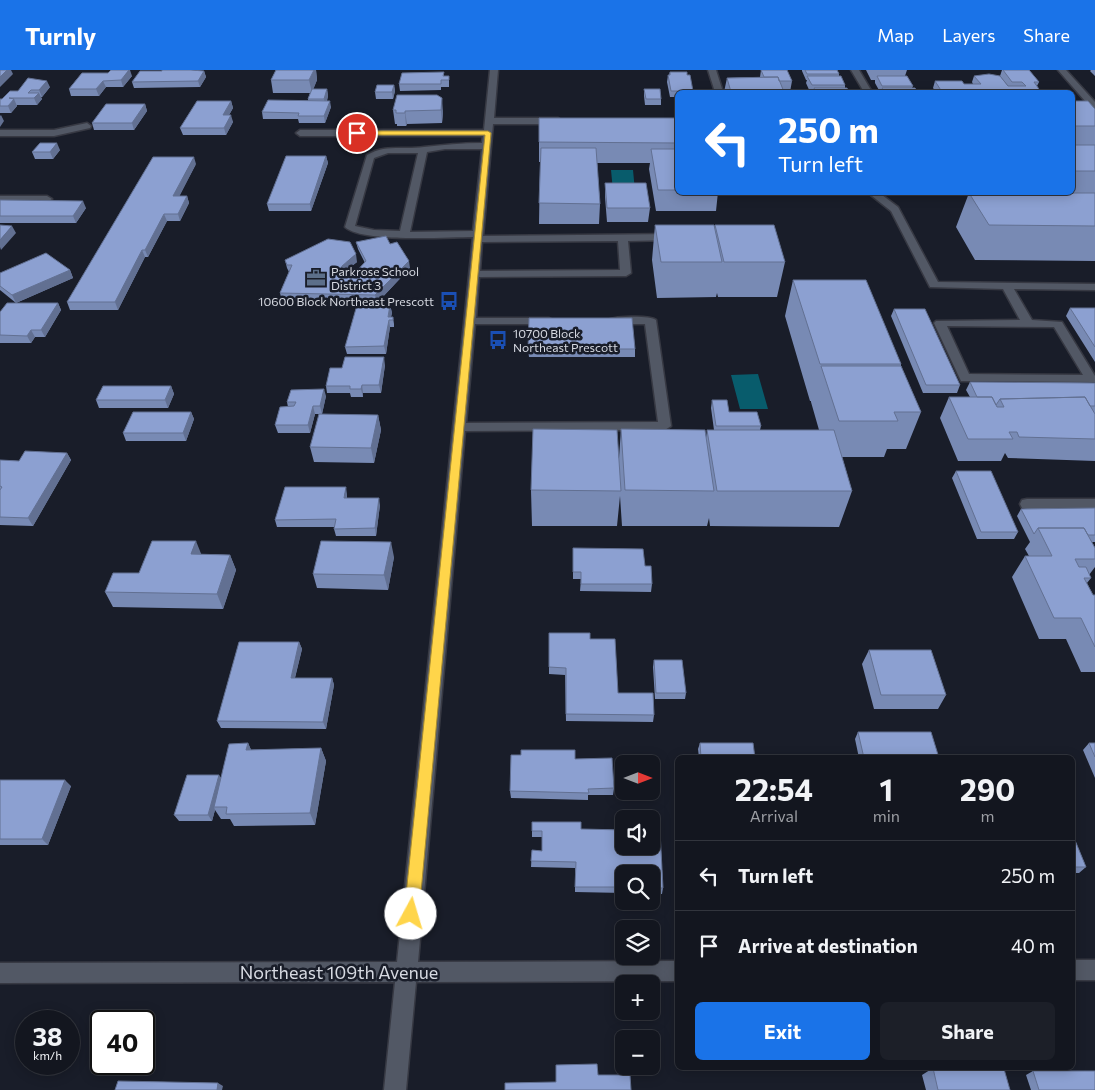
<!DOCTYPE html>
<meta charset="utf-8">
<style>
:root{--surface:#13161f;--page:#1c1f28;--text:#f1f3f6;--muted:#9d9fa4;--line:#32353d;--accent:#1a73e8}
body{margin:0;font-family:Commissioner,sans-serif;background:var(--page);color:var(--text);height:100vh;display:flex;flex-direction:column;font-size:19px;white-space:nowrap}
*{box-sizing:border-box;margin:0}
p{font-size:16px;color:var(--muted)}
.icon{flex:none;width:28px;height:28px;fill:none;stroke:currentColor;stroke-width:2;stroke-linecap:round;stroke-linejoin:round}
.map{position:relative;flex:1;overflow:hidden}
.drawer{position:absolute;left:675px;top:685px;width:400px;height:315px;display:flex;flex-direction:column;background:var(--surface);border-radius:8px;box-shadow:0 2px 12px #0003,0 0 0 1px var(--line)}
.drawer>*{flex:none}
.top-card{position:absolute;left:675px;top:20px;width:400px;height:105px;border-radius:8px;box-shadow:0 2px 12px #0003,0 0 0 1px var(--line);background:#1a73e8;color:#fff;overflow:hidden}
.needle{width:32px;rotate:90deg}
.controls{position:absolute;left:615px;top:685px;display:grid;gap:10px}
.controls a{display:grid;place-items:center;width:45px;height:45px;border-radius:8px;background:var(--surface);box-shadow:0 2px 12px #0003,0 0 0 1px var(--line);font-size:25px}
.speed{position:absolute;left:15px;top:940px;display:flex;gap:10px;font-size:25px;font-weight:700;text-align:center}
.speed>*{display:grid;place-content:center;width:65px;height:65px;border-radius:50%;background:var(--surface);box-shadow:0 2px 12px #0003,0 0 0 1px var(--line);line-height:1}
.speed small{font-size:12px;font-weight:400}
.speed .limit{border:2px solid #111;border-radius:8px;background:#fff;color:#111}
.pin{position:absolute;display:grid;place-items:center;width:42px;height:42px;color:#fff;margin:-21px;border:2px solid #fff;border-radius:50%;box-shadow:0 1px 5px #0007}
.me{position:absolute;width:55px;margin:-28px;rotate:6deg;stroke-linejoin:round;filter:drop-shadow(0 0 4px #0008)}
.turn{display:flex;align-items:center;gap:18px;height:105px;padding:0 20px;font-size:22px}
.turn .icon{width:65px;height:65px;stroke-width:2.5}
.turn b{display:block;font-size:35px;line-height:42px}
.eta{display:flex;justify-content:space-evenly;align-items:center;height:85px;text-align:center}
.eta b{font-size:30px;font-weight:700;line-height:35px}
.action{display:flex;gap:10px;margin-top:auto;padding:10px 20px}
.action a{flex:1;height:58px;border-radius:8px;background:var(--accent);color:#fff;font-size:20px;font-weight:700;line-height:58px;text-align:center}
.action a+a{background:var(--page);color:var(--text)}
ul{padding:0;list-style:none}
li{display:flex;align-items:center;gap:15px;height:70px;padding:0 20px;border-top:1px solid var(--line)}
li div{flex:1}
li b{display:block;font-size:19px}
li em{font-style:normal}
header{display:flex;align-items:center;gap:30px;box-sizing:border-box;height:70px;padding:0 25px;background:var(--accent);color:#fff}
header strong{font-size:24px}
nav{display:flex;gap:28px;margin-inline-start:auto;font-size:18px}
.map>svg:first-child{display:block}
</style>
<header>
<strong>Turnly</strong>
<nav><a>Map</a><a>Layers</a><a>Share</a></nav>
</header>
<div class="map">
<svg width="1095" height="1020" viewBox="0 0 1095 1020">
<rect width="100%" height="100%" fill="#191d29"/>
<path fill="#085c6c" d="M611,100H633L635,121H613Z
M758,304L768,339H740L731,305Z"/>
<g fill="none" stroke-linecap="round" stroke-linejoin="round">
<g stroke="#373943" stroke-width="3">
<path id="minor" d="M490,0H498L494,48H558L562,51L558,54H493L483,166L675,164L680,167L675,170L628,171L631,203L626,206L479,207L476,248H549L555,251L549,254H475L466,353L658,352L645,254H612L606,251C612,246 650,245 656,250L671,356L665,360L465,361L418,892L678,891V911L416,912L406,1020H384L395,912L0,913V893L397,892L473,167C447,167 362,173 345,157L367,85C385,74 404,80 424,77C444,75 462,73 482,73L483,66H300L296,63L300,60H484ZM445,79H482L473,161L410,162L427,82ZM388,83H418L400,161L374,160L355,156L374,88ZM618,171L620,200L480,201L482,172Z
M708,0H716L723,22H715Z
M851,0H859L872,22H864Z
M1058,0H1066L1095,32V40L1092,39Z
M87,53L91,56L90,58L54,66H0V60H54Z
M867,122H878L898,137L938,212L1095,214V220L1014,219L1032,250L1062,252L1095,306V312L961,311L934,253L936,251L1020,250L1003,219L930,217L891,141ZM947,256L1054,257L1083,305L969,304Z
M0,126H47L52,129L47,132H0Z
M1027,429H1095V439H1027L1022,438L1020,434L1022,430Z
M1072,890H1095V910H1072Z"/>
</g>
<use href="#minor" fill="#525865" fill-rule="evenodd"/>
</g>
<path fill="#788ab4" d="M276,0H316L317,10L313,19H327L328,26L327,31L331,37L325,53H299L298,49H263L262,42L308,31V29L310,23H273L271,10Z
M761,0L792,11L790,22H724L727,8L760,7Z
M802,0H837L839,4V6L845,15V18L849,22H810L806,13L807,10H806L802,1Z
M866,0H907L905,6L913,16L912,18L918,22H880L875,13V10H871Z
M1002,0H1029L1039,12L1037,16L1041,22H1050H936L933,18L935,11L964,14H973L972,12L974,6L1008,16L1000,6Z
M1091,0H1095V6L1090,1Z
M204,1L206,7L200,17L134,18L132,12Z
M444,2V6H449V17H441V20L400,21L399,14Z
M670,2L693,21V22H678V27H670L667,12L668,5H669Z
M82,3L132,6L123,17H106L99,26H71L69,19Z
M394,15L395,21L393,29H376L375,22Z
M50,17L42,27H41L42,29L37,35H17V36L11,43H0V29H2L18,21Z
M644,19L661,29V35H645L644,26Z
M437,25L443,42L442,53L407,54L406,56H397V54H395L393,40Z
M231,31L233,38L229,45L233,52L226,65H183L180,58Z
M1072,31L1095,39V191L975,190L956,157L969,123L1072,122Z
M145,34L147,41L134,60H94L92,53Z
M539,48H678V122H718L716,141H656L649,99L650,93H597L600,134L599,154H539L540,92H539Z
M60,80L53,89H35L32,82Z
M326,86L328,93L311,141H269L267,134Z
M196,94L179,126H187L189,133L180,151H167L148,187H145L118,240H70L67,232Z
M605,113L650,138L648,152H607L605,127Z
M0,130L86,138L76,153H0Z
M655,155L714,158L715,155L785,192L777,227H718L717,223L716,227L657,228L652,190Z
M356,172L390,174L410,198L377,233L282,231L280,223L289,202L287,198L285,190L357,192L343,203L342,207H351L365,193L358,179Z
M70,200L73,208L16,233H58L61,240L45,267H35L31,273H0V242L16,233L0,220V203Z
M793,210L901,294V296L921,342L906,379H887L884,387H842L852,421L839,457L710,456L709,448L707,456H622L620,426L617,456H532L531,420L619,388L621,359L706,368L707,360H714L711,338L712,330L729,342L761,356L760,360H819L811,332V331H810L785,246Z
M390,235L392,243L391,247H393L394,254V257H390L386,284H347L345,277Z
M1070,238H1095V292L1066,246Z
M894,239L960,315L957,323H923L891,246Z
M528,279H635V287H529Z
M385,295L381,323H363V327H351L350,323H327L326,316L342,298Z
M970,312L1095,313V391L1008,388L1005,383L1001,391H958L940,348L949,327H970L966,320Z
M171,316L174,324L168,338H99L96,330Z
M326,326L322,344H315L310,363H278L275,355L288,337L287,332Z
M191,342L194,349L186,371H126L123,363Z
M378,345L381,360L374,393L314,392L310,377Z
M67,383L71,390L33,456L0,455V390L19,391Z
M956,401L1018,462L1014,469H977L952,408Z
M347,424V428L380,435L376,466H336L334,459V457H277L275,450Z
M1095,438V472H1092L1095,478V497L1089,505L1091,508L1087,513L1093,525H1095V602H1081L1066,569H1039L1012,507L1025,486H1029L1025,479L1030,472L1017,446L1021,439Z
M573,478L645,496L652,514L651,522L580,521L581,509H573Z
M202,484L230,485L236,500L223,539L113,537L105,522Z
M394,487L388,520L317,518L313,504Z
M549,563L590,569L618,623L654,645L653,652L566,651L565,605L549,604Z
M299,572L302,579L295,608H332L334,615L326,659L221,658L217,651Z
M869,580L946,625L938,639H874L862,594Z
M654,590L686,623L685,629H655L653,597Z
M858,662L939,688H859L855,669Z
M248,673L251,680L321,678L326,691L315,755L234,756L230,749H221L215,740L212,751H179L174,745L221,707Z
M700,673L755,688H699L698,679Z
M1089,673H1095V708L1083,680Z
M575,689L614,718L613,725H588V730L511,728L510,721Z
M0,710L71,716L48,775H0Z
M532,752H581V759L624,760V776H651V761H660L663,818L662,824H651V804H624V823L575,822V798L531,797L532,780L542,781V767H532Z
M1072,763L1086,797L1079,803H1072Z
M933,998L1010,1020H926L922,1005Z
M1033,1001L1095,1020H1031L1026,1005Z"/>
<path fill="#627092" d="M7,0H11L13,4L0,17V7Z
M129,0H130L132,6L123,17L121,10Z
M314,0H316L317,10L312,23L309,10Z
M204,1L206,7L200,17L198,11Z
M47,11L50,17L42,27L39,20Z
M103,11L106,17L99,26L96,19Z
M394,15L395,21L393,29L392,22Z
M327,19L328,26L325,36L324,29Z
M39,23L42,29L37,35L34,28Z
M442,28L443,42L442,53L441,40Z
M14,29L17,36L11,43L8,36Z
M231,31L233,38L225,52L223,45Z
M330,31L331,37L325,53L324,46Z
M145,34L147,41L134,60L132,53Z
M405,41L407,54L406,56L405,43Z
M1,45L4,51L0,57V46Z
M231,45L233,52L226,65L224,58Z
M57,73L60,80L53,89L50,82Z
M326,86L328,93L311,141L310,134Z
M194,87L196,94L176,133L173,126Z
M187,126L189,133L180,151L178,144Z
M83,131L86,138L76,153L73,146Z
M164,144L167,151L148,187L145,180Z
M12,156L16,163L1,180L0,177V170Z
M142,180L145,187L118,240L115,232Z
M356,184L357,192L343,203L339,214L338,207L342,196Z
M409,191L410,198L377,233L375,225Z
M70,200L73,208L16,233L12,225Z
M58,233L61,240L45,267L41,260Z
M390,235L392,243L390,250H389L390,257L386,284L384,276Z
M31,260L35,267L31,273L27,266Z
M384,287L385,295L381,323L379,315Z
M362,315L363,323V327L361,319Z
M171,316L174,324L168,338L165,330Z
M324,319L326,326L322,344L320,336Z
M313,336L315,344L310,363L308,355Z
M191,342L194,349L186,371L183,363Z
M378,345L381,360L374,393L371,378Z
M67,383L71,390L33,456L28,448Z
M346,417L347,424L346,436L344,428Z
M379,428L380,435L376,466L375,458Z
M196,471L202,486L191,484Z
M391,472L394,487L388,520L384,505Z
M230,485L236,500L223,539L217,524Z
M299,572L302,579L293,615L291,608Z
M332,608L334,615L326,659L323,652Z
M248,673L254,686L246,680Z
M321,678L326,691L315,755L310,743Z
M219,705L223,711L214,737L215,740L212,751L208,745Z
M65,710L71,716L48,775L42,769Z
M218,1013L223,1016L222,1020H217Z"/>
<path fill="#8ca0d1" stroke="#627092" d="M0,0H7L0,7Z
M111,0H129L121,10L103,11L96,19H69L82,3H108Z
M162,0H191L204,1L198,11L132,12L140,1H162Z
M276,0H314L309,10H271Z
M761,0H787L792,11H779L778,7H764Z
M805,0H837L839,4H807Z
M1003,0H1029L1039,12H1034L1041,22H1050H1010L1008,20H969L971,22H942L935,11H962L964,14H981L974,6L989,4L1000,6L1008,16H1026L1022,12H1012Z
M444,2L443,6H449V10H441V14H399L402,3Z
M670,2H687V5H690L693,21H671L668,5H670Z
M807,6H841L845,15H812Z
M877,6H907L913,16H882Z
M778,7L784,22H731L727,8Z
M28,8L47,11L39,20H31L28,23H39L34,28H9L14,29L8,36H0V29H2L10,21H18Z
M377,15H394L392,22H375Z
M814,18H847L849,22H816Z
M882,18H915L918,22H885Z
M312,19H327L324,29H308Z
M644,19H660L661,29H646Z
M397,25H437L442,28L441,40L405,41V43H396V40H393Z
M268,30L330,31L324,46H298L299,43L262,42Z
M197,31H231L223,45H231L224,58H180Z
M1072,31H1088L1095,39V56H1072Z
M106,34H145L132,53H92Z
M539,48H678V73L539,72Z
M40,73H57L50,82H32Z
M1072,75H1095V101H1072Z
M541,78H596L600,134L539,133Z
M651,79H678V120H658Z
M286,86H326L310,134H267Z
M153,87H194L173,126H187L178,144H164L145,180H142L115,232H67Z
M605,113H646L650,138H607Z
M969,123H1095V156L989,155Z
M0,130L83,131L73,146H0Z
M0,155L12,156L0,170Z
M655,155H714L722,192H661Z
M715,155H774L785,192H724Z
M386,166L390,174L397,172L409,191L375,225L280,223L292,195H287L285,190L328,169L350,172L356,184L342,196L338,207H351L366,191L356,172Z
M46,183L70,200L12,225L0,216V203Z
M793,210H866L901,294H820Z
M7,233H58L41,260H31L27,266L0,265V242Z
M357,235H390L388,247H393V250H389L384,276L345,277Z
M1070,238H1095V277Z
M894,239H925L960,315H926Z
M529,248H632L635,279H528Z
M345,287H384L379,315H362L361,319H350V316H326L330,298H342Z
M821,296H901L921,342H894L898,351H839Z
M970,312L1095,313V336H1090L1085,327L1000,329L996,335L992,327H977Z
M103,316H171L165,330H96Z
M324,319L320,336H313L308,355H275L280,337L294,336L296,332H287L291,320Z
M949,327H992L997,337H1004L1000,329L1085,327L1095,344V369L1019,367L1017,362H1009L1013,369H968Z
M712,330H727L729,342H757L761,356H716Z
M133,342H191L183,363H123Z
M319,344L378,345L371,378L310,377Z
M533,359L617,360L621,421L531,420Z
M621,359L705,360L714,421L625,420Z
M707,360H834L852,421H717Z
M25,381L67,383L28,448L0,447V420L2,417L0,416V390L19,391Z
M956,401H991L1018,462H981Z
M285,417H346L344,428H379L375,458L334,459L336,449L275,450Z
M1095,438V465H1088L1084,458H1038L1034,464L1021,439Z
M1038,458H1084L1095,478V489H1075L1079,497H1086L1091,508H1084L1093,525H1095V577L1081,548H1054L1025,486H1052Z
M152,471H196L191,484L230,485L217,524L105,522L113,503H139Z
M321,471L391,472L384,505L313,504Z
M573,478L643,479L645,496H651L652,514H581V502H573Z
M549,563H590V569H615L618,623H653L654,645L566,644V598L549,597Z
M239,572H299L291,608H332L323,652L217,651Z
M869,580H931L946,625H881Z
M654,590H682L686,623H656Z
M858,662H931L939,688H864Z
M248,673L246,680L321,678L310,743L226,744L227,737H214L229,674Z
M700,673H753L755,688H701Z
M1089,673H1095V687Z
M521,680H575V689L612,688L614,718L588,719L589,723L510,721L511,685H521Z
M187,705H219L208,745H174Z
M0,710H65L42,769H0Z
M532,752H581V759L624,760V776H651V761H660L663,818H651V804H624V817H575L576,792L531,791L532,780L542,781V761H532Z
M1072,763L1086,797H1072Z
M597,994L598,1005H630L631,1020H505V1013L556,1012V995Z
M933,998L1004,999L1010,1020H938Z
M1033,1001H1095V1020H1039Z
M118,1011L218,1013L217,1020H115Z"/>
<path fill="#ffd54a" stroke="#a68a30" d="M488,61L491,63L419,844L417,849L411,851L406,849L404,844L485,65H357L353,63L357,61Z"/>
<defs>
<g id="office-bare" transform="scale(1.5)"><path d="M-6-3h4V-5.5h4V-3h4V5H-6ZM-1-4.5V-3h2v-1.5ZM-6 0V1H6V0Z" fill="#5c6f8a" stroke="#191d29" stroke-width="2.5" paint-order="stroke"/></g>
<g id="bus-bare" transform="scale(1.5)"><path d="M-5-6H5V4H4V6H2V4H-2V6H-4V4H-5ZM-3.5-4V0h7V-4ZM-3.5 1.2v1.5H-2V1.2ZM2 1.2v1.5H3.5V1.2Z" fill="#1a4fb4" stroke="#191d29" stroke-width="2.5" paint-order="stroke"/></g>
</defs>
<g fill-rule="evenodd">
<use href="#office-bare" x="316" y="208"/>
<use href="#bus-bare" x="449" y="231"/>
<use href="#bus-bare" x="498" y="270"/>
</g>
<g text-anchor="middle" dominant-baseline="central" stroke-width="5" stroke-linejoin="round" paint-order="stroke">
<g font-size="12" fill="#d6d9e1" stroke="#191d29" text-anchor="start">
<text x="331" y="201">Parkrose School<tspan x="331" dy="14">District 3</tspan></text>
<text x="434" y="231" text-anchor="end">10600 Block Northeast Prescott</text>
<text x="513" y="263">10700 Block<tspan x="513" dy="14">Northeast Prescott</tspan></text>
</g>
<g font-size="18" fill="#d6d9e1" stroke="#191d29">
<text x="339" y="902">Northeast 109th Avenue</text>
</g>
</g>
</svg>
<div class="controls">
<a><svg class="needle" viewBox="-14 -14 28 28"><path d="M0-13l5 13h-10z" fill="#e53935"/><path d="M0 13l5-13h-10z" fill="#9d9fa4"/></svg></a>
<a><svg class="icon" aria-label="sound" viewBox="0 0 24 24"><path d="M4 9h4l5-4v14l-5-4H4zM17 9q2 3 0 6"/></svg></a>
<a><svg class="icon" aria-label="search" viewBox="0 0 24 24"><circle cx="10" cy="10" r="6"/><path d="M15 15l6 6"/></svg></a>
<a><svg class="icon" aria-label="layers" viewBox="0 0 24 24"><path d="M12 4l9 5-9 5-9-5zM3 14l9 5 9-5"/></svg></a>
<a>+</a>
<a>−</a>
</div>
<div class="speed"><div>38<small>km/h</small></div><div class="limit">40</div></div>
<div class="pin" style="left:357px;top:63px;background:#d93025"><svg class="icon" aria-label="arrive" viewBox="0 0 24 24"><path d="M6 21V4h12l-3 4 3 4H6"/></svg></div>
<svg class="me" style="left:411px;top:844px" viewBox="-20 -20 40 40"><circle r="19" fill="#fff"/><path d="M0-13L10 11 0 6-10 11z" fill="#ffd54a"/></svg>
<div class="top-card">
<div class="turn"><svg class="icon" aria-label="left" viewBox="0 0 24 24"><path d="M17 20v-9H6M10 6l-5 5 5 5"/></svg><div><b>250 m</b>Turn left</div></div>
</div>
<section class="drawer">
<div class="eta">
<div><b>22:54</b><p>Arrival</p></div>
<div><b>1</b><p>min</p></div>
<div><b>290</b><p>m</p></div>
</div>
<ul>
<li><svg class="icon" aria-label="left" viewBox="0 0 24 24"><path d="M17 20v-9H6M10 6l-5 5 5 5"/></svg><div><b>Turn left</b></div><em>250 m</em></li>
<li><svg class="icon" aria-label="arrive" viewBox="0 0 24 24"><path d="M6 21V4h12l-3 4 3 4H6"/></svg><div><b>Arrive at destination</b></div><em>40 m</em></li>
</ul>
<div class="action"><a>Exit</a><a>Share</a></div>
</section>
</div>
